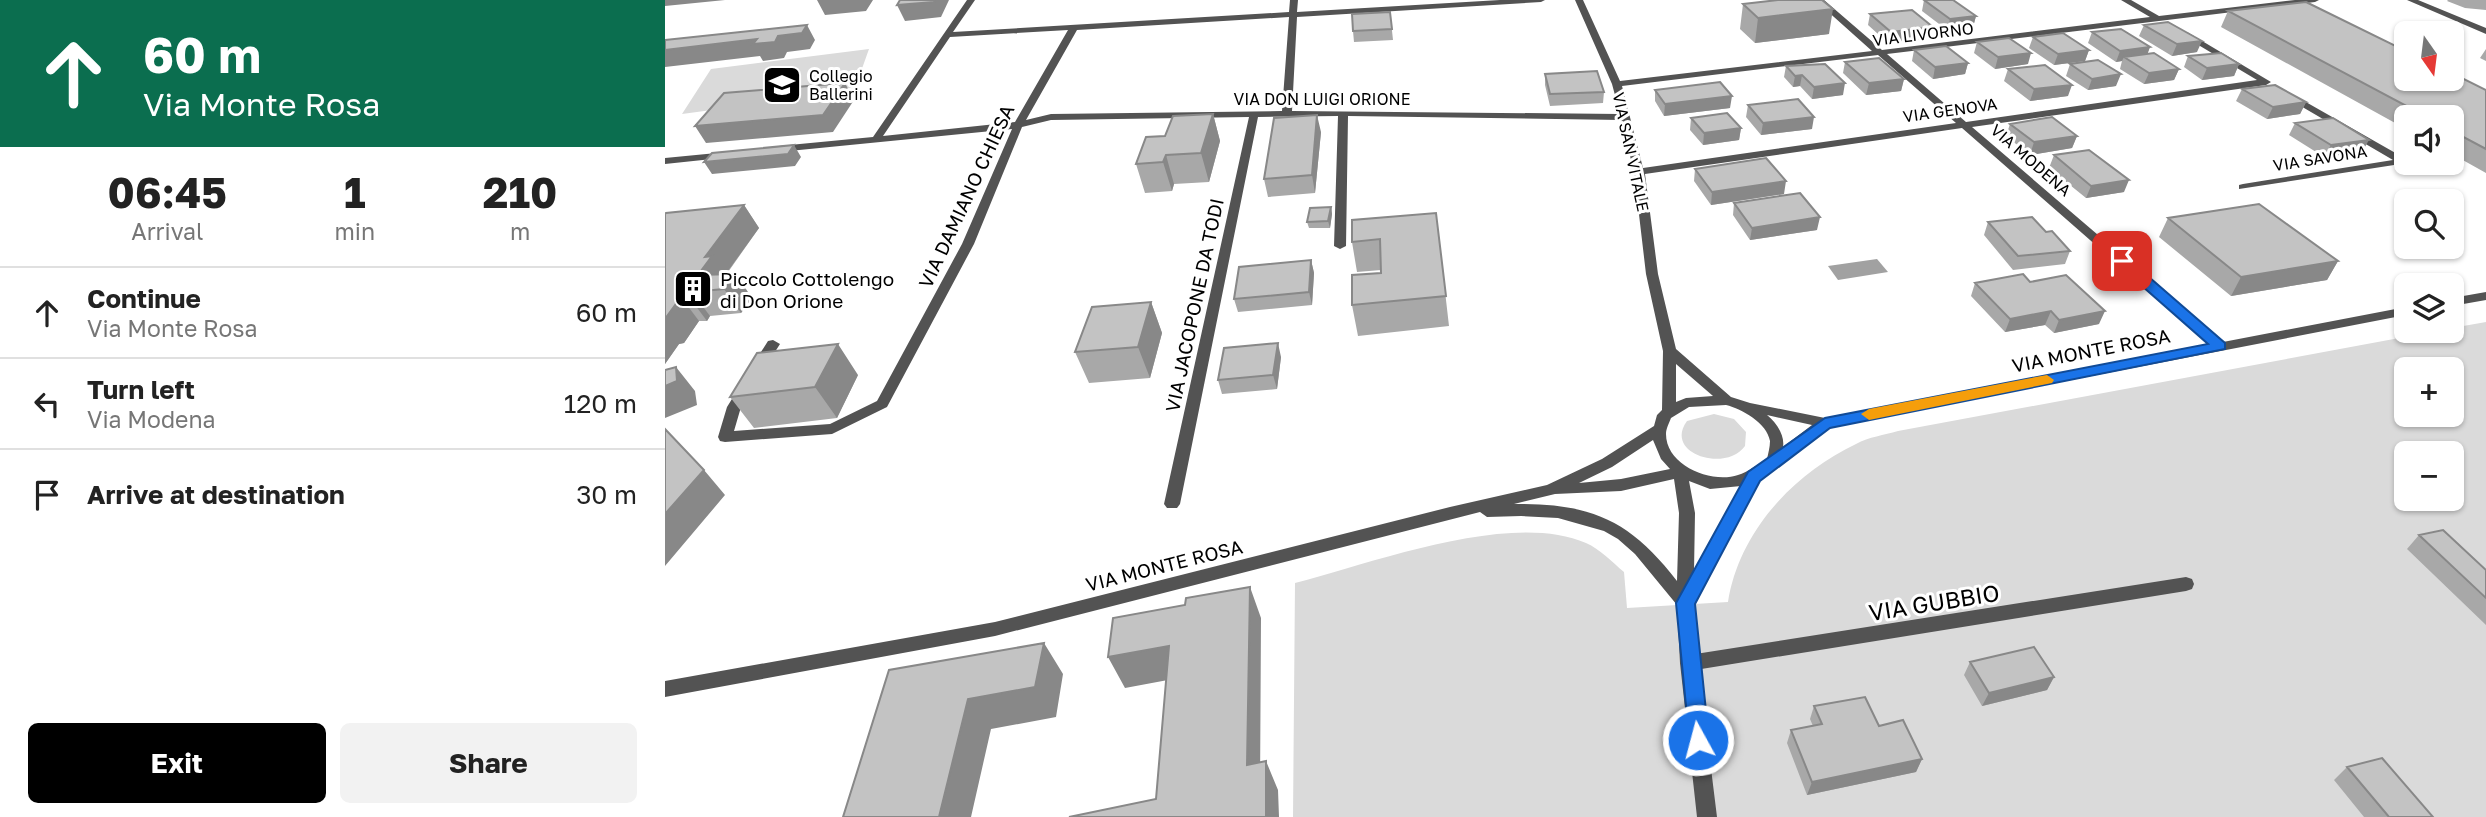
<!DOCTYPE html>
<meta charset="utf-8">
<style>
:root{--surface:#fff;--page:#f2f2f2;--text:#222;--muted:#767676;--line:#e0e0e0;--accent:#000}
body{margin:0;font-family:"Golos Text",sans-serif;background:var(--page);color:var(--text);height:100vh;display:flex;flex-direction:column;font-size:26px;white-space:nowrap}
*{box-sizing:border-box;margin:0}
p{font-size:23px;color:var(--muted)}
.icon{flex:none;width:38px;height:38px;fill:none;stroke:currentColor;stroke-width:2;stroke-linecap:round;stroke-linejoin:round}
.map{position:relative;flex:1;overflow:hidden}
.details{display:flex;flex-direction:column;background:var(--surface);width:665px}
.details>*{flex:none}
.top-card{background:#0b6e4f;color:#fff;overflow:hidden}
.needle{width:46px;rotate:166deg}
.fabs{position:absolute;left:1729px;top:21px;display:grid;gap:14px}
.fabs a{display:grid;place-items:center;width:70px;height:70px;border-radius:10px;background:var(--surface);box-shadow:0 2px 5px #0004;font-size:35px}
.pin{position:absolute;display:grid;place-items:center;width:60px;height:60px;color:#fff;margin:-30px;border-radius:14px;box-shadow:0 4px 10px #0006}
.me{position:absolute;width:77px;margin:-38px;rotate:353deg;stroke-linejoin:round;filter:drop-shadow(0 0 5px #0008)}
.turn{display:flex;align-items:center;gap:24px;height:147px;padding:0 28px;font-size:32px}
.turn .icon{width:91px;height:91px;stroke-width:2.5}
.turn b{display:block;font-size:49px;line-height:60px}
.eta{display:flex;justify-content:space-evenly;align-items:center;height:119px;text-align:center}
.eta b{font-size:42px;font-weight:700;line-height:49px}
.action{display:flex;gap:14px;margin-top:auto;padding:14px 28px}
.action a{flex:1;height:80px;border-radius:10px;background:var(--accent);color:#fff;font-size:28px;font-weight:700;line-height:80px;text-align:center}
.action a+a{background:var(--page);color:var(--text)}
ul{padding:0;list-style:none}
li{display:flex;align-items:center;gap:21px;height:91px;padding:0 28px;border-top:2px solid var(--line)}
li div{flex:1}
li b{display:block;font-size:26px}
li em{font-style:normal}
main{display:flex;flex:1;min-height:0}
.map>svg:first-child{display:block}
</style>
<main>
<section class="details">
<div class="top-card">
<div class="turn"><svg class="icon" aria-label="ahead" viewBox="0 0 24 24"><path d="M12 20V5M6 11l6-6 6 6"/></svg><div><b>60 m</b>Via Monte Rosa</div></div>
</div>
<div class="eta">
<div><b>06:45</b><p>Arrival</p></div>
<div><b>1</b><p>min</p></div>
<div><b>210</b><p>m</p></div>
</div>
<ul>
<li><svg class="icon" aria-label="ahead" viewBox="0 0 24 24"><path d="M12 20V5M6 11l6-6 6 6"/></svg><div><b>Continue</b><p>Via Monte Rosa</p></div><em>60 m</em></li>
<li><svg class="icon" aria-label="left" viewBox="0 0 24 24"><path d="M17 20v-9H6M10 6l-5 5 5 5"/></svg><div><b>Turn left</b><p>Via Modena</p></div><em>120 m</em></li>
<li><svg class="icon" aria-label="arrive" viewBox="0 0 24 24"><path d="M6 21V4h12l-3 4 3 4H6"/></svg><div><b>Arrive at destination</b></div><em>30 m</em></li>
</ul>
<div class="action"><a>Exit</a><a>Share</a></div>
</section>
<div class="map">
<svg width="1821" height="817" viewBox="0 0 1821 817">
<rect width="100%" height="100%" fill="#fff"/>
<path fill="#dadada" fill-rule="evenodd" d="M204,49L189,91L17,114L46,69Z
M1821,322V817H628L630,583C707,563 846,510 921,543C935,549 947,562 959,572L962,608L1063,602C1074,532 1128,474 1191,444C1204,437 1219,435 1233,431L1772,331H1787V328ZM1741,369H1787V415H1741ZM1741,453H1787V499H1741Z
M1049,414L1069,419L1081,432L1080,446C1061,473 998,454 1022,421Z"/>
<path fill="#a1a1a1" d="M1212,259L1223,272L1173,280L1163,266Z"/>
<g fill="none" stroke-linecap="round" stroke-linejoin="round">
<path fill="#535353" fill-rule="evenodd" d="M1521,577L1527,579L1529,584L1527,589L1521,591L1024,671L1018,668L1015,663L1018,658L1024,655Z"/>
<path fill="#535353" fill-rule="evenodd" d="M302,0H310L288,32L624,12L625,0H633L632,12L835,0H880L876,2L632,17L627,111L955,114L947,84L910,0H918L955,81L1207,51L1150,0H1159L1217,50L1485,17L1456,0H1466L1494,16L1630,0H1654L1650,2L1222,54L1301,122L1592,80L1515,34L1522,32L1606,82L1601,85L1307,127L1558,342L1741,307V315L1164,427L1114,466L1096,476L1028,603L1033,663L1052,817H1032L1015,663L1012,605L970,554L953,539L939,531L893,518L856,516L822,517L815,512L330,636L0,697V681L330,622L785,507L882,485L937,459L989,426L992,415L997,410L998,351L981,274L969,172L956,120L683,116L681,246L675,249L669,246L673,116L593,117L515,504L512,508H502L499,504L584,117L386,120L357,127L309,244L222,407L167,434L60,442L55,441L53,437L62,407L75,386L80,384L87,389L76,407L69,431L165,424L212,401L297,244L347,129L114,152L109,149L114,146L208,137ZM624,17L617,111L386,114L361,120L412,30ZM403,30L350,122L218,136L285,37ZM1213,55L1291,123L978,168L957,86ZM1297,128L1545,345L1160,418L1085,403L1066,397L1011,349L993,274L980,174ZM1011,364L1048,396L1021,398L1011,402ZM1061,405C1077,409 1102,423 1105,441C1105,447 1103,454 1102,459C1093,464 1083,472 1073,475C1047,484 1001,466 1001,434C1001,429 1004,423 1006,418L1024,407ZM1102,415L1147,425L1118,447C1120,435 1111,422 1102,415ZM988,440L996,459L1005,469L956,479L914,483L947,467ZM1009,479L1014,513L1012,581C965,520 926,503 849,504L890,494L956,491ZM1024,481L1045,489L1076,486L1029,571L1030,513Z
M1742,0H1753L1821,28V34Z
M1625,93L1741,159L1742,163L1574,189V185L1578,184L1728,160L1622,98L1620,96Z
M62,152L66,153V157L0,164V158Z
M1821,292V300L1787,306V298Z
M108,340L115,344L99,369H89L87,366L89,363L103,341Z"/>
</g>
<path fill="#a8a8a8" d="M1259,0L1311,16L1308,27L1282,30L1257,11Z
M1783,0H1821V10L1800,8L1782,1Z
M1078,4L1164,34L1090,43L1075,29Z
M1563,11L1821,90V173L1787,154V117H1741V129L1556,27Z
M725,12L728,40L689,42L688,31Z
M1205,14L1266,38L1223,43L1203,25Z
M1479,25L1532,52L1507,56L1474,36Z
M1427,32L1485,47L1482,54L1514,69L1509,80L1479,84L1455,69L1457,61L1451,62L1423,43Z
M1368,37L1424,50L1420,61L1389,65L1364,48Z
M1312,42L1363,64L1330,69L1309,53Z
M1821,49V61L1815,58Z
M1249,50L1303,63L1300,74L1268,79L1247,61Z
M1523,56L1574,64L1569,76L1537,80L1519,67Z
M1180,62L1239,79L1236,91L1201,95L1178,73Z
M1405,64L1451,86L1423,90L1401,76Z
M1121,66L1178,95L1147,99L1135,86L1128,87L1119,77Z
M1343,69L1403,96L1365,101L1339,81Z
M880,74L939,92L938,103L885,106L880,85Z
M1577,89L1641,102L1635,114L1602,119L1571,101Z
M990,90L1065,108L999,116L990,101Z
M1083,105L1147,129L1096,135L1081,117Z
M548,114L555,141L544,182L509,184L507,191L480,193L471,164L500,136Z
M1026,118L1076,128L1074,140L1038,145L1025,130Z
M1630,123L1697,152L1659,157L1624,135Z
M1345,124L1412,136L1407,148L1365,155L1341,136Z
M656,132L650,193L603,197L599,179Z
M1389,155L1459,192L1421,198L1384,168Z
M1030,169L1119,194L1046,205L1029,181Z
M1069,203L1152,230L1085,240L1068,215Z
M79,205L94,228L61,275L87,298L76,313L45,316L42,321H34L19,343L14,344L0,364V214Z
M666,207L667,214L665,228H644L642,222Z
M771,213L784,326L693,336L687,305L716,273V270L692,272L687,242Z
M1503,218L1673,261L1662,280L1566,296L1494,237Z
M1323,222L1381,232L1405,251L1400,264L1348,270L1319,235Z
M646,260L649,273L647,305L573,312L569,299Z
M1365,282L1434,324L1389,333L1380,325L1340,332L1306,296L1310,283Z
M486,302L497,333L485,378L424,383L410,352Z
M616,357L612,389L557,394L553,380Z
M193,375L172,418L89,428L65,397Z
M1754,535L1821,570V625L1742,549Z
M1305,662L1389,677L1382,690L1317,706L1299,675Z
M1149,706L1214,726L1257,759L1251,772L1142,795L1122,743L1126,730L1148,726L1145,719Z
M1682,767L1768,817H1699L1669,780Z"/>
<path fill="#888" d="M0,0H60L0,6Z
M152,0H208L201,11L160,15Z
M270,0H284L276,17L240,21L232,5Z
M1168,9L1164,34L1090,43L1093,18Z
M1311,16L1308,27L1282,30L1285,19Z
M142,25L150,40L145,49L122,52L119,58L98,61L95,56L0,67V50L113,36Z
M1268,27L1266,38L1223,43L1226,32Z
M1537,41L1532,52L1507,56L1512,44Z
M1485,47L1481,58L1459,57L1457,61L1451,62L1455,51Z
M1424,50L1420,61L1389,65L1393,54Z
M1366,53L1363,64L1330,69L1333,57Z
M1303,63L1300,74L1268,79L1270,67Z
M1574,64L1569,76L1537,80L1542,68Z
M1514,69L1509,80L1479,84L1484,73Z
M1456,74L1451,86L1423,90L1427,79Z
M1137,75L1135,86L1128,87L1130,76Z
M1239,79L1236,91L1201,95L1204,83Z
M180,83L189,100L168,132L41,143L30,126Z
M1180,83L1178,95L1147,99L1149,87Z
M1407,85L1403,96L1365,101L1369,89Z
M1067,96L1065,108L999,116L1000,104Z
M1641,102L1635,114L1602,119L1608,107Z
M548,114L555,141L544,182L536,153Z
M652,115L656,132L650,193L647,175Z
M1149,117L1147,129L1096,135L1098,123Z
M1076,128L1074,140L1038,145L1039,133Z
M1412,136L1407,148L1365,155L1369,142Z
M1704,140L1697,152L1659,157L1666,145Z
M129,145L136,157L130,166L47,174L39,162Z
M501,155L509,184L507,191L498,162Z
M1464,180L1459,192L1421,198L1426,186Z
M1121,181L1119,194L1046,205L1047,192Z
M79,205L94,228L60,275H33L40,257Z
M666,207L667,214L665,228L663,221Z
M1155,217L1152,230L1085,240L1087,228Z
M646,260L649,273L647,305L644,292Z
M1673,261L1662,280L1566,296L1576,277Z
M71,274L87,298L76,313L59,289Z
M27,292L45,316L42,321L24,297Z
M16,297L34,321L19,343L14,344L0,364V319Z
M486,302L497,333L485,378L473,347Z
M1386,311L1380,325L1340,332L1345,319Z
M1440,311L1434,324L1389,333L1394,320Z
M613,343L616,357L612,389L608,375Z
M173,344L193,375L172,418L150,387Z
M11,367L30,391L32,405L0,418V386Z
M39,470L60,495L0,566V514Z
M585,587L596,618L595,794L582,765Z
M379,643L398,674L391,717L326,729L306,817H274L303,699Z
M504,646L519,677L460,688L443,657Z
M1389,677L1382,690L1317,706L1324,693Z
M1257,759L1251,772L1142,795L1147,782Z
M601,761L613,790L614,817H601Z"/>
<path fill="#c3c3c3" stroke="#888" stroke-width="2" d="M235,0H270L269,2L232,5Z
M1113,0H1157L1168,9L1093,18L1078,4Z
M1259,0H1288L1311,16L1285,19Z
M1641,2L1741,51V79H1787V73L1821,90V149L1787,131V117H1762L1563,11Z
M1247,10L1268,27L1226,32L1205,14Z
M725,12L727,29L688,31L687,14Z
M1503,22L1537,41L1512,44L1479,25Z
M142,25L137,33L113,36L110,42L88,44L92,39L0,50V40Z
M1456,29L1485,47L1455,51L1427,32Z
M1398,33L1424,50L1393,54L1368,37Z
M1344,38L1366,53L1333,57L1312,42Z
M1281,46L1303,63L1270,67L1249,50Z
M1489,53L1514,69L1484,73L1459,57Z
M1556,53L1574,64L1542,68L1523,56Z
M1214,58L1239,79L1204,83L1180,62Z
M1433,60L1456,74L1427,79L1405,64Z
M1160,64L1180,83L1149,87L1137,75L1130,76L1121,66Z
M1380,65L1407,85L1369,89L1343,69Z
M932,71L939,92L885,94L880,74Z
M1055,82L1067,96L1000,104L990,90Z
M180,83L158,115L30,126L59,93Z
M1610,85L1641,102L1608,107L1577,89Z
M1133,99L1149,117L1098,123L1083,105Z
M1062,113L1076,128L1039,133L1026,118Z
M548,114L536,153L501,155L498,162L471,164L481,137L500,136L508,116Z
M652,115L647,175L599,179L609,118Z
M1387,117L1412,136L1369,142L1345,124Z
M1668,118L1704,140L1666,145L1630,123Z
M129,145L123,154L39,162L47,153Z
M1424,150L1464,180L1426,186L1389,155Z
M1101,158L1121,181L1047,192L1030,169Z
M1135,193L1155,217L1087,228L1069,203Z
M1594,204L1673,261L1576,277L1503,218Z
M79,205L40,257L47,256L33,275L71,274L59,289L27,292L24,297H16L0,319V214L1,213Z
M666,207L663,221L642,222L645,208Z
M771,213L781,296L687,305V275L716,273L715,239L687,242V220Z
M1367,217L1381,232L1387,231L1405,251L1353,256L1323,222Z
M646,260L644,292L569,299L574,267Z
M1358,274L1365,282L1401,275L1440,311L1394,320L1386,311L1345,319L1310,283Z
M486,302L473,347L410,352L427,307Z
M613,343L608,375L553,380L559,348Z
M173,344L150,387L65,397L92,353Z
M11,367L12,381L0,386V370Z
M0,429L39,470L0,514Z
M1778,530L1821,570V598L1754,535Z
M585,587L582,765L601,761V817H404L491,799L504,646L443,657L448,618L520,605L521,598Z
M379,643L370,687L303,699L274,817H178L224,670Z
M1369,647L1389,677L1324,693L1305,662Z
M1200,697L1214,726L1238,720L1257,759L1147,782L1126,730L1157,724L1149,706Z
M1717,758L1768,817H1724L1682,767Z"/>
<path fill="#1a73e8" stroke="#114b97" stroke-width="2" d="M1452,258H1462L1560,343V349L1165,428L1095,481L1030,604L1044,740L1041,747L1033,750L1025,747L1011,603L1083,472L1160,418L1543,344L1452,264Z"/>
<path fill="#f59e0b" d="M1382,375L1389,380L1387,383L1204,420L1196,414L1204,409Z"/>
<defs>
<g id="school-square" transform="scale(2.0125)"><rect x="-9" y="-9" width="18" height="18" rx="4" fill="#000" stroke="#fff"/><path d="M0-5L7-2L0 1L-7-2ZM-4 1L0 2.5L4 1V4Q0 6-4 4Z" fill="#fff"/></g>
<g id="building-square" transform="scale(2.0125)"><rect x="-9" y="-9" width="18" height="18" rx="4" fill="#000" stroke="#fff"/><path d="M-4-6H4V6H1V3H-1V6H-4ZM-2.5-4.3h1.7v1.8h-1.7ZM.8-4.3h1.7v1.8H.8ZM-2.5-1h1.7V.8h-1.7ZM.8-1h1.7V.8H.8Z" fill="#fff"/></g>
</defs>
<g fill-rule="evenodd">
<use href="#school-square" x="117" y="85"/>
<use href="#building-square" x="28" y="289"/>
</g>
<g text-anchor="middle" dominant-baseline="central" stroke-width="6" stroke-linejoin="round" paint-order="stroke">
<g font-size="16" fill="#000" stroke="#fff">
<text transform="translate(1258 34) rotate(-7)">VIA LIVORNO</text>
<text x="657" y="99">VIA DON LUIGI ORIONE</text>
<text transform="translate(1285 110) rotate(-8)">VIA GENOVA</text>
<text transform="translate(966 152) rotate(78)">VIA SAN VITALE</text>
<text transform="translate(1655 158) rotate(-9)">VIA SAVONA</text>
<text transform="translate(1366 160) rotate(41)">VIA MODENA</text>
</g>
<g font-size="16" fill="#000" stroke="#fff" text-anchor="start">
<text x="144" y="76">Collegio<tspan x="144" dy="18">Ballerini</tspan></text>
</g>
<g font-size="19" fill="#000" stroke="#fff">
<text transform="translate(301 196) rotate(-65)">VIA DAMIANO CHIESA</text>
<text transform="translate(529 305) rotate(-78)">VIA JACOPONE DA TODI</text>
<text transform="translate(1426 350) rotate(-11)">VIA MONTE ROSA</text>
<text transform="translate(499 565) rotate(-14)">VIA MONTE ROSA</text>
</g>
<g font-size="19" fill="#000" stroke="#fff" text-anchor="start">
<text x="55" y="278">Piccolo Cottolengo<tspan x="55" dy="22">di Don Orione</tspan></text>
</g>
<g font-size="23" fill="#000" stroke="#fff">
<text transform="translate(1269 602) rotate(-9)">VIA GUBBIO</text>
</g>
</g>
</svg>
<div class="fabs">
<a><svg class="needle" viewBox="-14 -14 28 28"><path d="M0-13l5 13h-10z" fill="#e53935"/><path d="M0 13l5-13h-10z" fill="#767676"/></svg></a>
<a><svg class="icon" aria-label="sound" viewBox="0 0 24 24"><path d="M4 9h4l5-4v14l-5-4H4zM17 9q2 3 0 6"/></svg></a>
<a><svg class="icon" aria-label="search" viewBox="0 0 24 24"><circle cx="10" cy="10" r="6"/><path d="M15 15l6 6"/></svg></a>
<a><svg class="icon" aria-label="layers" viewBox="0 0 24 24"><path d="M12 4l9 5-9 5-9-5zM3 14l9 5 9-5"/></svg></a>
<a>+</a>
<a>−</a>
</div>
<div class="pin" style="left:1457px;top:261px;background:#d93025"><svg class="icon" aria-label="arrive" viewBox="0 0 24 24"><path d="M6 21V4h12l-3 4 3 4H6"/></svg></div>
<svg class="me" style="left:1033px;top:740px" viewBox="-20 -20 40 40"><circle r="17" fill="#1a73e8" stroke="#fff" stroke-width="3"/><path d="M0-11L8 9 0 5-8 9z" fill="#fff"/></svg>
</div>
</main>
